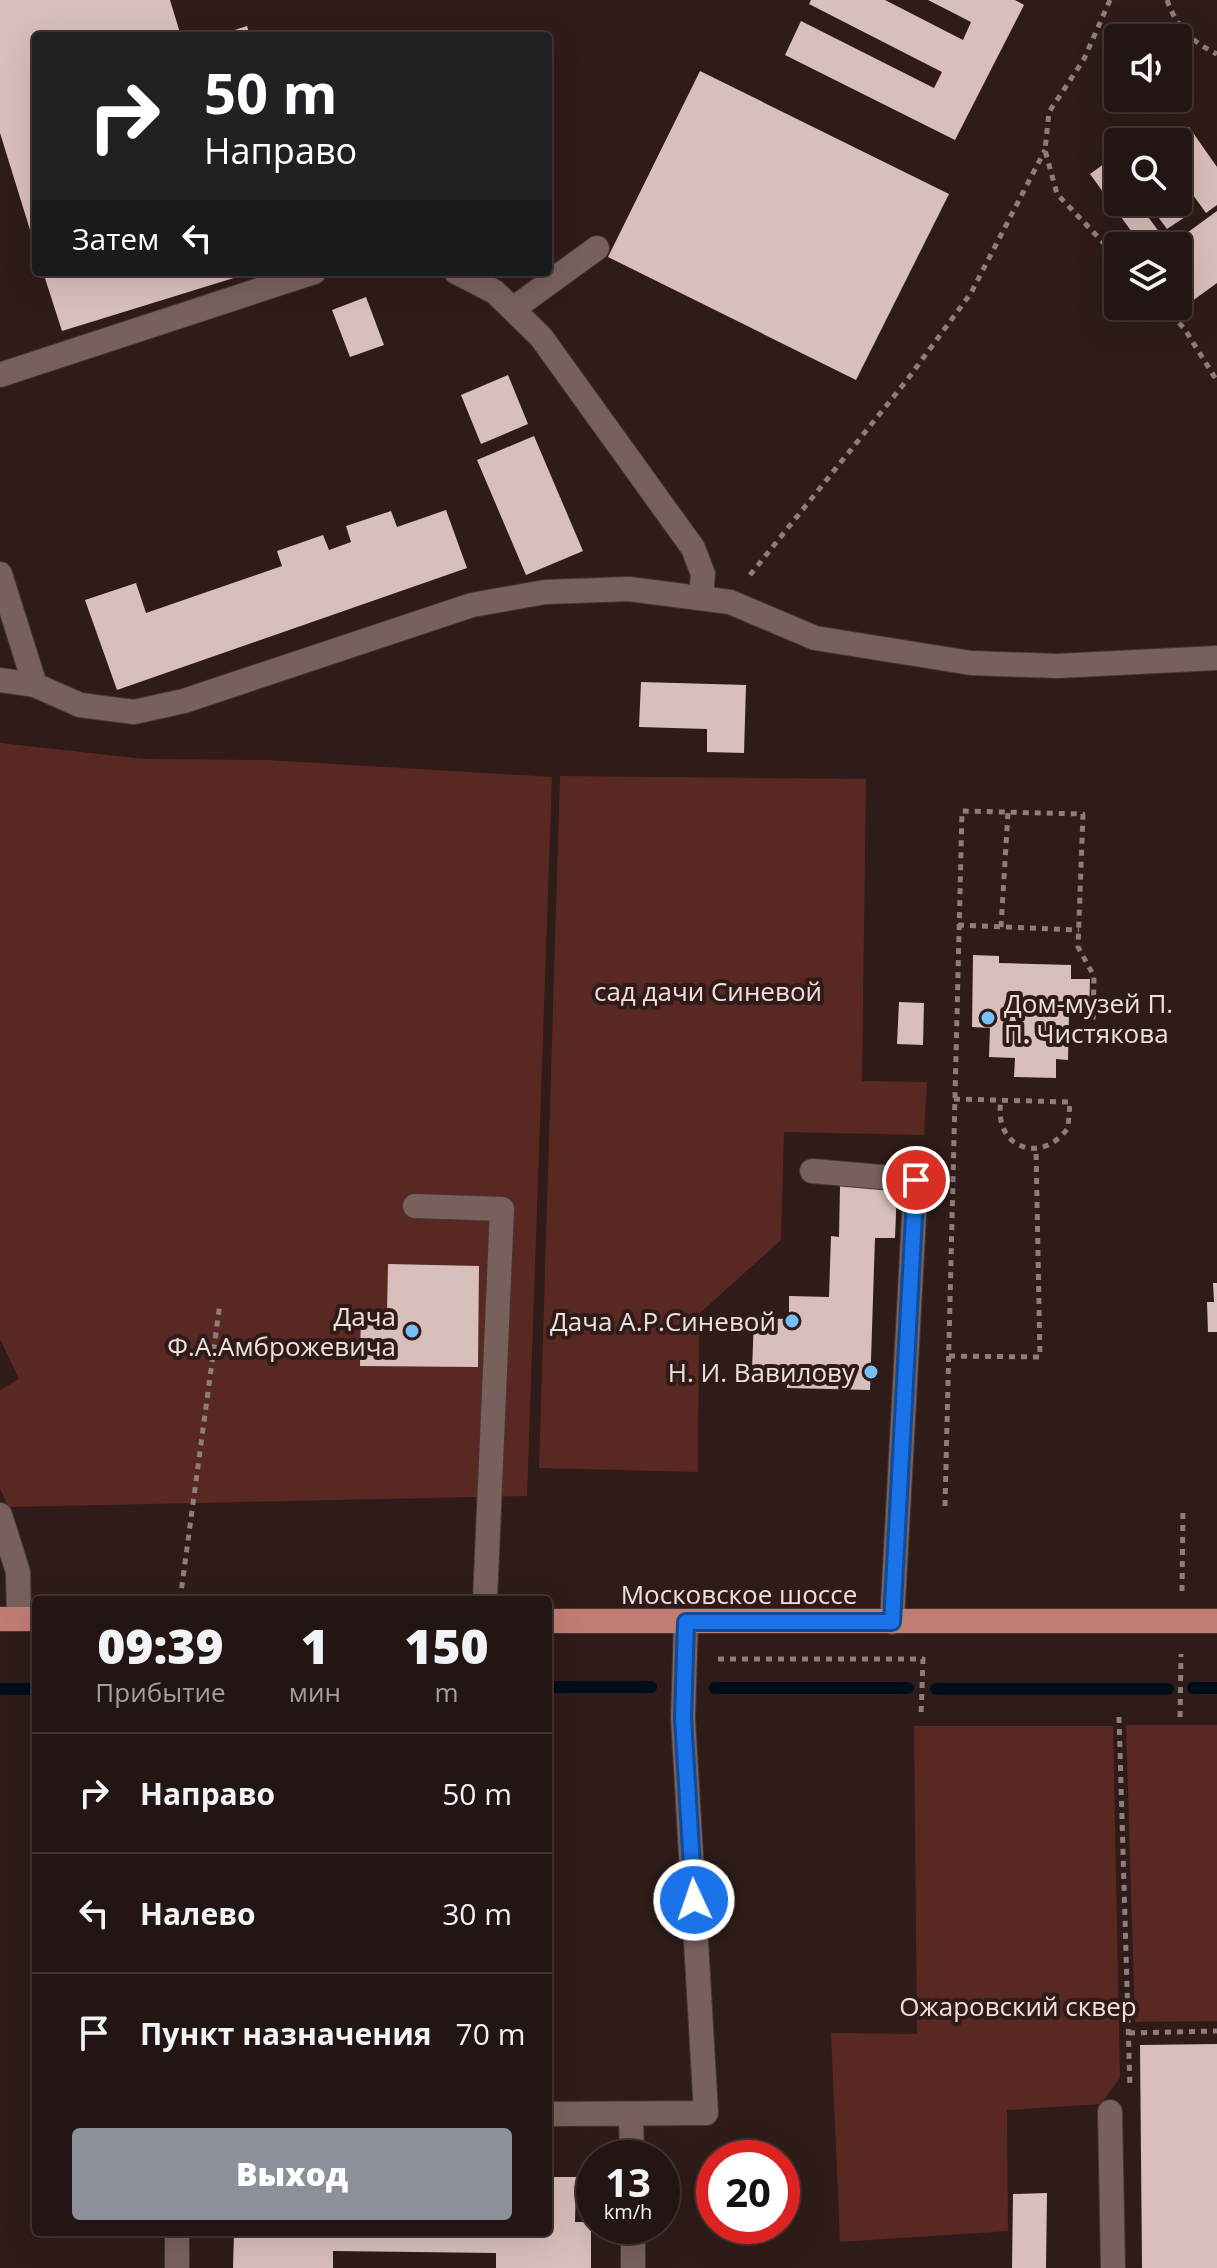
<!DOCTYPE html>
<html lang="ru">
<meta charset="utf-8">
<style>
:root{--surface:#231513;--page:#2b1e1c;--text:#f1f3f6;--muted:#a39fa0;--line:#403433;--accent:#8c9099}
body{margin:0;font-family:"Open Sans",sans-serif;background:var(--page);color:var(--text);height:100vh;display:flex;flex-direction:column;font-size:30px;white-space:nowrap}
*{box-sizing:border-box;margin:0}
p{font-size:26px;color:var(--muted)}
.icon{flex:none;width:44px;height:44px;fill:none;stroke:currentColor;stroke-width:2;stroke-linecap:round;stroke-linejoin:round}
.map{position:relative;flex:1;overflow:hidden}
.side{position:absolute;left:32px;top:1596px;width:520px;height:640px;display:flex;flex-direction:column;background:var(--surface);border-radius:8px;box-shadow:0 8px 32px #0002,0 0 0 2px var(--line)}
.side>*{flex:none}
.top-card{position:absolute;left:32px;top:32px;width:520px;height:244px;border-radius:8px;box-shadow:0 8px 32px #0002,0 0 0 2px var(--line);background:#202124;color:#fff;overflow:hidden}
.tools{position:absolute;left:1104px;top:24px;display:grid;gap:16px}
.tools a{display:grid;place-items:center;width:88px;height:88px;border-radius:8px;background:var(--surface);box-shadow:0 8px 32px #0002,0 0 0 2px var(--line);font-size:40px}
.speed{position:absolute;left:576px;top:2140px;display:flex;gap:16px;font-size:40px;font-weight:700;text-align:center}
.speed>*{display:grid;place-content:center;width:104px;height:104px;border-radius:50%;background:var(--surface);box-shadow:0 8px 32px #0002,0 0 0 2px var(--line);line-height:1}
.speed small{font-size:20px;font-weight:400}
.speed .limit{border:12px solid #d22;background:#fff;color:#111}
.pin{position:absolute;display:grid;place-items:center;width:68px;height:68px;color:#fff;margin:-34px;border:4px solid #fff;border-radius:50%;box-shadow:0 2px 8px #0007}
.me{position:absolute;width:88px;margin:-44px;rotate:357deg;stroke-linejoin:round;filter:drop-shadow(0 0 6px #0008)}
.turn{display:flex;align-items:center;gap:28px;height:168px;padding:0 40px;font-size:36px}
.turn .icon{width:104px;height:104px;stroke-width:2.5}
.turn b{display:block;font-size:56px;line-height:68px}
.then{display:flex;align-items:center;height:76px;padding:0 40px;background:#0003;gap:16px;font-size:30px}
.eta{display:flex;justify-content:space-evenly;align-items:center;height:136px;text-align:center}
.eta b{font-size:48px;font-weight:800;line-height:56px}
.action{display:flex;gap:16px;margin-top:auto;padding:16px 40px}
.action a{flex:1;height:92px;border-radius:8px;background:var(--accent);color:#fff;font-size:32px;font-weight:800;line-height:92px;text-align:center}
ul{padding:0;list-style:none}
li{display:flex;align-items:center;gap:24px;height:120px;padding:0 40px;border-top:2px solid var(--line)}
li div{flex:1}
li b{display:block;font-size:30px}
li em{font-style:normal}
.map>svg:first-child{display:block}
</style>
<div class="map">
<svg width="1217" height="2268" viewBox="0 0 1217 2268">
<rect width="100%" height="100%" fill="#2f1c19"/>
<path fill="#592822" d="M0,743L144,759L268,760L552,777L527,1496L8,1507L0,1488V1390L19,1379L0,1339Z
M560,776L866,779L862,1081L927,1082L924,1135L784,1132L781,1240L699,1314L698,1472L539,1468Z
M1126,1725H1217V2021L1135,2022Z
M914,1726H1113L1120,2078L1101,2104L1007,2110L1008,2231L840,2242L831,2033L917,2034Z"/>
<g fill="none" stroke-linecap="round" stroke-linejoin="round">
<path stroke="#000d1a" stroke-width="12" d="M548,1687H651
M715,1688H908
M1193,1688H1217
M0,1689H36
M936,1689H1168"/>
</g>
<path fill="#d9bfbb" d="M0,0H170L181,36H36L35,246L0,133Z
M811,0H885L963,40L971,22L928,0H1015L1024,5L955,140L785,55L801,21L934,88L942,72L809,4Z
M247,26L250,36H219V35Z
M700,71L949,194L856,380L608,257Z
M1189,127L1217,167V205L1206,213L1178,174V142H1167Z
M1108,161L1118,176V202H1137L1160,233L1142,246L1090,174Z
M1147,202H1174L1185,217L1167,229Z
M1217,211V283L1177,312L1173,306H1178V246H1169Z
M43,272H250V273L62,331Z
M366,297L384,345L350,357L332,310Z
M508,375L528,424L481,444L461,395Z
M534,436L583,551L526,575L477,460Z
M446,510L467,568L117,690L85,600L136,583L146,613L282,566L277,551L323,535L329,550L351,542L346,526L391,511L397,527Z
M641,682L746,685L744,753L707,752V729L639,727Z
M973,955L999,956V963L1071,965V979H1090L1089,1013H1069L1068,1060L1056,1059V1078L1014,1077L1015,1058L989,1057L990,1028L972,1027Z
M899,1002L924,1003L923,1045L897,1044Z
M840,1186L897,1187L895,1238H875L870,1390L787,1388V1371L752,1370L754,1318L789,1319V1296L829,1297L831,1236L839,1237Z
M388,1264L479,1266L478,1367L360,1366L361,1312L387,1313Z
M1213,1283H1217V1332H1208L1207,1302H1214Z
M1217,2044V2268H1142L1140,2045Z
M548,2177H576L575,2222H591V2268H496V2253L333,2251V2268H233L234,2232H548Z
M1047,2193L1046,2268H1012L1013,2194Z"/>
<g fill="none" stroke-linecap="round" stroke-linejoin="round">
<g stroke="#463635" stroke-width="26">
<path id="minor" d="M456,272L495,292L541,337L693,548L703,574L701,596
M513,309L597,248
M0,375L314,272
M0,574L35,685
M0,680L35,685L80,705L134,712L184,701L472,605L545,592L629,589L730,602L815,638L971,663L1057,666L1217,658
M812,1171L916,1180L892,1622
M415,1206L502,1209L485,1600
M0,1515L18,1572L19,1618
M1110,2112L1113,2268
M548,2114L706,2113L683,1718L686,1622
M631,2115L632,2158
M633,2226V2268
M177,2232V2268"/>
</g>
<g stroke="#463635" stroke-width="26">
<path id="major" d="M0,1619H36
M548,1621H1217"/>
</g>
<path stroke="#8e7e7b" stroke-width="5" stroke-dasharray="6 6" stroke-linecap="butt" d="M1110,0L1084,59L1049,112L1045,150L1057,194L1118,258
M1167,0C1177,28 1191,41 1217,54
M1162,306L1184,328L1217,381
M750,575L907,380L971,293L1045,150
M958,925L1079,930
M1001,927L1008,812
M954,1099L1070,1102L1068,1128C1040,1166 993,1147 1001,1101
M949,1356L1040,1357L1036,1149
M945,1506L962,811L1083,814L1078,947L1094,976L1093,1027
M1182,1591L1183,1508
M180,1600L220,1303
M718,1659H923L921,1718
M1119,1717L1130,2088
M1180,1717L1181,1654
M1129,2033L1217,2031"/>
<use href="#minor" stroke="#78615d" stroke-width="24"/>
<use href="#major" stroke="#c27d73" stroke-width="24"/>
</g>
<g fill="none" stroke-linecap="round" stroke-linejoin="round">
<g stroke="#114b97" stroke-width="20">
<path id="route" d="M694,1900L683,1718L686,1622H892L916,1180"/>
</g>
<use href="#route" stroke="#1a73e8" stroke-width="14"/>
</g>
<g fill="#75c0f6" stroke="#2f1c19" stroke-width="3">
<circle cx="988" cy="1018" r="8"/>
<circle cx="792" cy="1321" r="8"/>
<circle cx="412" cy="1331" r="8"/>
<circle cx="871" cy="1372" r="8"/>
</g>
<g text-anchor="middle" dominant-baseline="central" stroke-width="8" stroke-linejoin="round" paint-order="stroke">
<g font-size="26" fill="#f4ddda" stroke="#2f1c19">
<text x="708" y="991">сад дачи Синевой</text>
<text x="1018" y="2006">Ожаровский сквер</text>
</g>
<g font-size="26" fill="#eee0de" stroke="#2f1c19" text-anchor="end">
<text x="1004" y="1003" text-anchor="start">Дом-музей П.<tspan x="1004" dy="30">П. Чистякова</tspan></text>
<text x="396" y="1316">Дача<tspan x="396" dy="30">Ф.А.Амброжевича</tspan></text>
<text x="776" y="1321">Дача А.Р.Синевой</text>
<text x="855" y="1372">Н. И. Вавилову</text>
</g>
<g font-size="26" fill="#eee0de" stroke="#2f1c19">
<text x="739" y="1594">Московское шоссе</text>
</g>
</g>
</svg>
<div class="tools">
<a><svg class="icon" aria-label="sound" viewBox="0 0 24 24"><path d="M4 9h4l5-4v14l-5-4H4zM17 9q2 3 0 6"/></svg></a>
<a><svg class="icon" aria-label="search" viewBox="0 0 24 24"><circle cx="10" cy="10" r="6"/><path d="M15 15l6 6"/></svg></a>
<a><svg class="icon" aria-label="layers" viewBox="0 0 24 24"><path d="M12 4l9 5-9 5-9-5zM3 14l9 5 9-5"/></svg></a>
</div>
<div class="speed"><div>13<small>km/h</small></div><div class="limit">20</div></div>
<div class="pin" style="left:916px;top:1180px;background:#d93025"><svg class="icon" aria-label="arrive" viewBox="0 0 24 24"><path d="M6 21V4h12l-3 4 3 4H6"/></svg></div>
<svg class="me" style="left:694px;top:1900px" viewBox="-20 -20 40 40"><circle r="17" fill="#1a73e8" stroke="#fff" stroke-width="3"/><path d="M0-11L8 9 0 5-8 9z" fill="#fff"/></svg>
<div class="top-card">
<div class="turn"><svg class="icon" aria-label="right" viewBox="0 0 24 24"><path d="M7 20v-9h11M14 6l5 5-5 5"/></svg><div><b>50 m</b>Направо</div></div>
<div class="then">Затем<svg class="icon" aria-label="left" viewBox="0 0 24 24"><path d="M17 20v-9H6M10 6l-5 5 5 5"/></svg></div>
</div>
<section class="side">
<div class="eta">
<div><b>09:39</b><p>Прибытие</p></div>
<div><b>1</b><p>мин</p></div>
<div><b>150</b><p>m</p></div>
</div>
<ul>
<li><svg class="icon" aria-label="right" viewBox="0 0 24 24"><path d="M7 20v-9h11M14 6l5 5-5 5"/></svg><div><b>Направо</b></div><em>50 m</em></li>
<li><svg class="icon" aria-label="left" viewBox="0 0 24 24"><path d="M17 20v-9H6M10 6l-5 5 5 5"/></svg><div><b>Налево</b></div><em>30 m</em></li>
<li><svg class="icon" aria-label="arrive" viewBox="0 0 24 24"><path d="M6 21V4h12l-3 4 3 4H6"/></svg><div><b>Пункт назначения</b></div><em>70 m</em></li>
</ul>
<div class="action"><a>Выход</a></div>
</section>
</div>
